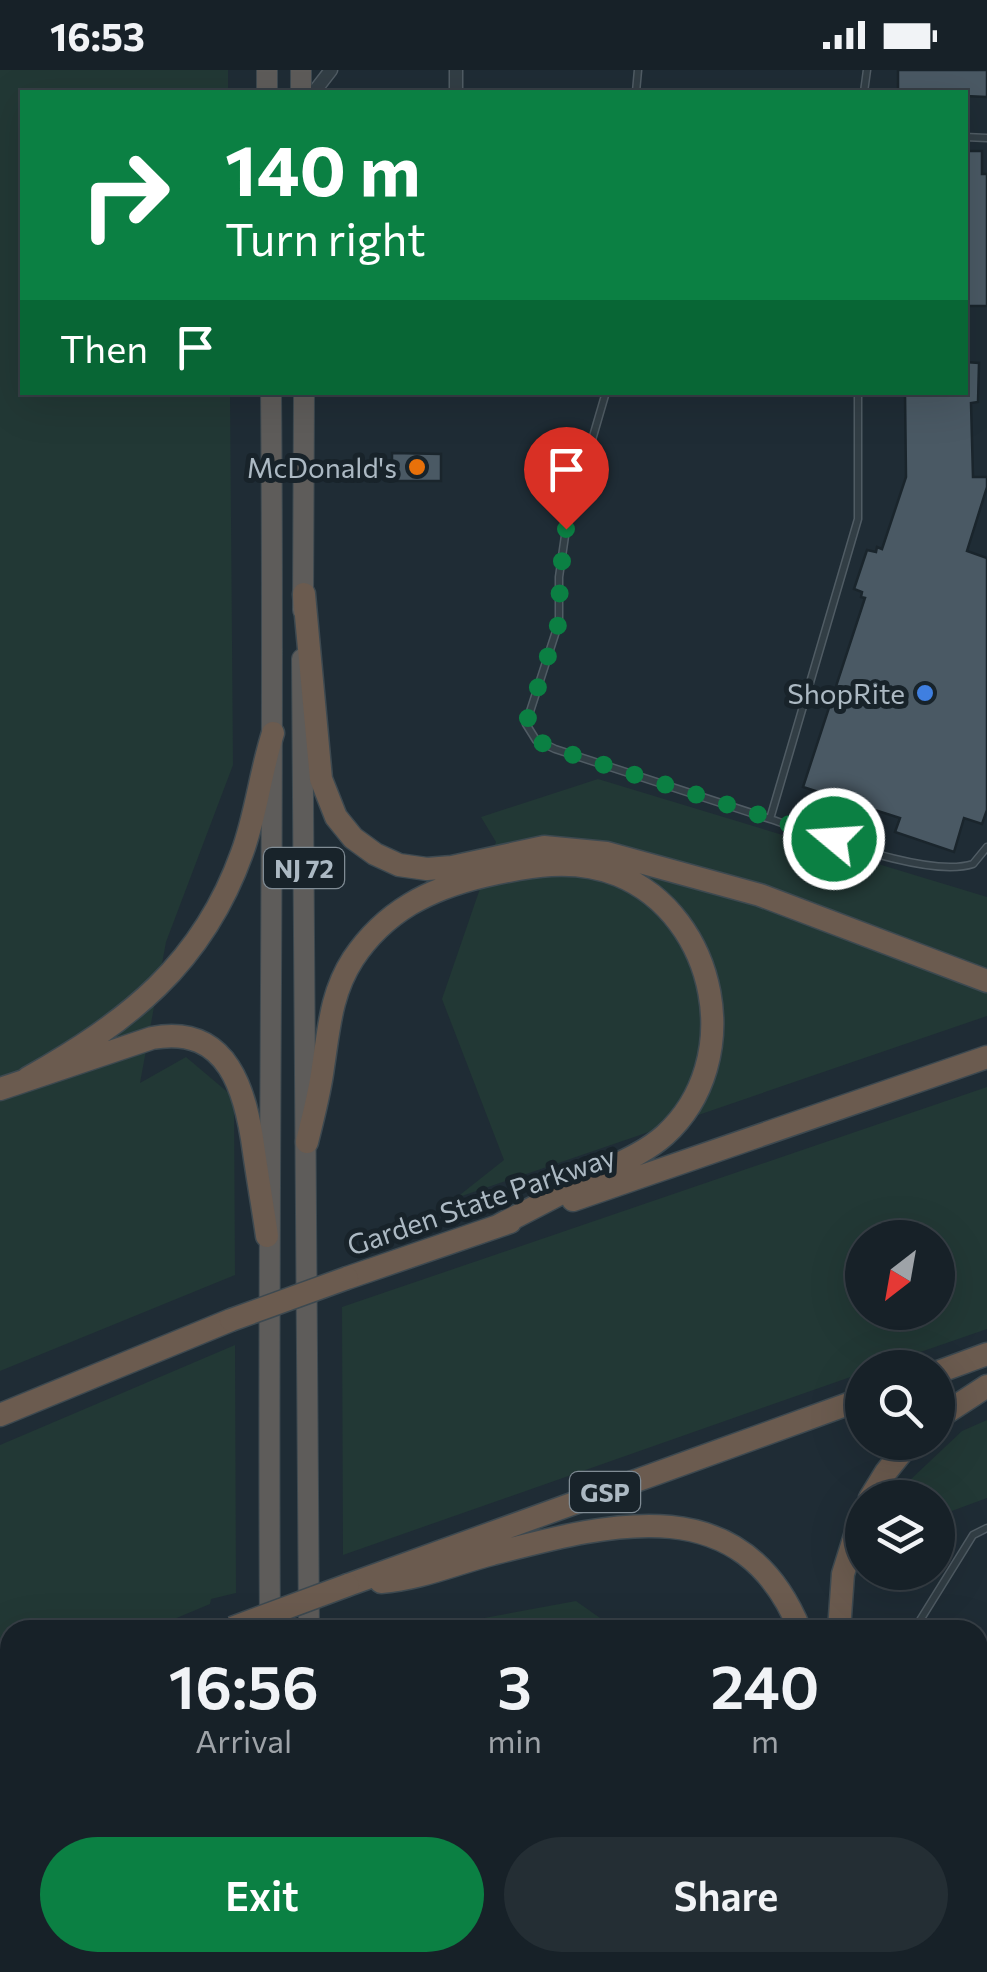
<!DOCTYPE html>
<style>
:root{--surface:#172128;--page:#242e34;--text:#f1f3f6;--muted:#9ea3a8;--line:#363e45;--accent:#0b8043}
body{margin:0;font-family:Commissioner,sans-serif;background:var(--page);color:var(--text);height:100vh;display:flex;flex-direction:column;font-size:38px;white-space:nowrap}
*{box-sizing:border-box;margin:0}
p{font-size:32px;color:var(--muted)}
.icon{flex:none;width:55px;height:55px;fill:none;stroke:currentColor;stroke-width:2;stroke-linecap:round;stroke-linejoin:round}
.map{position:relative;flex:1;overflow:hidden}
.panel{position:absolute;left:0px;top:1550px;width:988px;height:352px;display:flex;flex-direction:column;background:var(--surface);border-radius:30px 30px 0 0;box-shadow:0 10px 40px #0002,0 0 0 2px var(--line)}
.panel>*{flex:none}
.hud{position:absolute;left:20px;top:20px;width:948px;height:305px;border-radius:0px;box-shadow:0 10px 40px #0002,0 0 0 2px var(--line);background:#0b8043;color:#fff;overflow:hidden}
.needle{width:65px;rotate:211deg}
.controls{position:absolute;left:845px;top:1150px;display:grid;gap:20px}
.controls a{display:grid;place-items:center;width:110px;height:110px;border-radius:50%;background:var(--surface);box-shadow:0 10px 40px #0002,0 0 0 2px var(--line);font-size:50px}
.pin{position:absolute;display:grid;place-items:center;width:85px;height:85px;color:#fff;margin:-102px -42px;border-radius:50% 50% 50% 0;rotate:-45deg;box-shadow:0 0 10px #0007}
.pin .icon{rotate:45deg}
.me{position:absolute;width:110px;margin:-55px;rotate:288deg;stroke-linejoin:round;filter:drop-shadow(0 0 8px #0008)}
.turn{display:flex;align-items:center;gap:35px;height:210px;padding:0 40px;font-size:45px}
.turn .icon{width:130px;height:130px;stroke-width:2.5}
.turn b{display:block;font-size:70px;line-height:85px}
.then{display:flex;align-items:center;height:95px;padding:0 40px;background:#0003;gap:20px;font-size:38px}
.eta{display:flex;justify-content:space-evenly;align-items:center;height:170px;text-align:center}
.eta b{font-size:60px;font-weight:600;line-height:70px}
.button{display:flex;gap:20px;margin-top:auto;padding:20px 40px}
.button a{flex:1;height:115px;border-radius:60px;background:var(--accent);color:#fff;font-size:40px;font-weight:600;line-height:115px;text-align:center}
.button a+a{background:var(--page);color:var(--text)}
.status{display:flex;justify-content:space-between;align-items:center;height:70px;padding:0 50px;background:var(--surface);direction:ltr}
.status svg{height:28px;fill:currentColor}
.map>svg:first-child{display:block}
</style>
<div class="status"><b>16:53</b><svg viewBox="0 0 49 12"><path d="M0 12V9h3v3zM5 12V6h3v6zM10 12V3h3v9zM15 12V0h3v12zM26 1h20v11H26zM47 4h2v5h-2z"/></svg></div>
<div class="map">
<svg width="987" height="1902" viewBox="0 0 987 1902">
<rect width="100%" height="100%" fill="#1f2c35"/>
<path fill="#223835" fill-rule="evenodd" d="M0,0H228V22H22V322L230,323L233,695L166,872L140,1013L186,987L231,1025L234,1031L235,1205L0,1301Z
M598,709L987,827V946L456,1128L504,1090L442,929L496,772L481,747Z
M987,1017V1259L877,1297L862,1298V1303L343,1485L342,1237ZM862,1168H938V1242H862Z
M235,1275L236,1523L211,1529L210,1534L148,1560H10V1617L0,1621V1375Z
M987,1350V1428L949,1442L938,1456V1428L892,1427L962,1361Z
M576,1531L617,1560H419Z
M10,1698V1892L104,1893L68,1902H0V1702Z"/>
<path fill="#4a5964" stroke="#1a252c" stroke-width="2.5" d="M898,0H987V27L965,26V22H898Z
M965,81H982V104H987V236H965Z
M965,292L979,293L978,332L971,333L973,407H987V417L967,481L987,488V740L982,754L964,748L954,782L895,762L900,748L803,717L865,528L861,527L862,522L854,519L867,480L876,482L877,477L882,479L906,407L905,322H965Z
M392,383L441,384V411H392Z"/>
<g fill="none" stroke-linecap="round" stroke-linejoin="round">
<g stroke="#505c64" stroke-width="9">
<path id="service" d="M636,22L638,0
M864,22L867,0
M965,67L987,68
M606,322L566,459L559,507V552L526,654L536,670L555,679L770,749L858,449V322
M770,749C818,764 926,809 973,794L987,777
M914,1560L973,1465L987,1458
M978,1740L987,1735
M978,1817L987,1829"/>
</g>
<g stroke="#505c64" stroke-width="15">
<path id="minor" d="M456,0V22
M314,22L331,0"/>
</g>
<g stroke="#505c64" stroke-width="18">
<path id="tertiary" d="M859,1892L884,1902
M970,1892L987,1899
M663,1902L670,1892
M697,1902L714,1892"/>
</g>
<g stroke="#505c64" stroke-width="20">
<path id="secondary" d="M826,1902L833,1892
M857,1902L862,1892"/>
</g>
<g stroke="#3d4950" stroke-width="22">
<path id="trunk" d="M267,0V22
M301,0V22
M303,540L304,322
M302,589L309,1560
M270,1560C267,1147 275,735 271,322
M273,1892V1902
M311,1892V1902"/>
</g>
<g stroke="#3d4950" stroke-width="25">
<path id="motorway" d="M304,524L321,709L336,747L353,768L375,784L399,795L427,799L452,797L544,777L607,783L760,825L987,911
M28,1008C127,952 202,895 242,783C256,745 260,704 273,663
M0,1019L152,968C229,954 246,1022 254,1082C258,1110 263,1138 267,1166
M307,1072C313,1047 320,1022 323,997C329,958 331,923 353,889C385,841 429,819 484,806C529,796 573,787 618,805C718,846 746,991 665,1065C646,1082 622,1092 599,1103C566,1121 532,1138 498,1156
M573,1130L987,987
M347,1208L510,1152
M938,1302L987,1284
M0,1345L231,1250
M938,1348L987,1316
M870,1428L886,1402L910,1372
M381,1512C420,1509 454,1494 492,1484C611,1453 742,1417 800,1560
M348,1515L862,1329
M839,1560L843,1504L862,1443
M0,1656L10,1651
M978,1881L987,1887
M145,1902L173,1892"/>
</g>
<use href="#service" stroke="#323e45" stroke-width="6"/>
<use href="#minor" stroke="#323e45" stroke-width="12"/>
<use href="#tertiary" stroke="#323e45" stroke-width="15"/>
<use href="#secondary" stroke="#404e58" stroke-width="18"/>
<use href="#trunk" stroke="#5e5c5a" stroke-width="20"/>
<use href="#motorway" stroke="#6b5b4f" stroke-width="22"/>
<g stroke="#3d4950" stroke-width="25" stroke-linecap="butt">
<path id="motorway-bridge" d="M231,1250L347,1208
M232,1558L348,1515"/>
</g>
<use href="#motorway-bridge" stroke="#6b5b4f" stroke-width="22"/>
</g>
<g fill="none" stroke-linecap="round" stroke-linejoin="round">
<path stroke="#0b8043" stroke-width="18" stroke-dasharray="0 32.4" d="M566,459L560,507L559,552L526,654L536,670L555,679L834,769"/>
</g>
<circle fill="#e8710a" stroke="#18232a" stroke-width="4" cx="417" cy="397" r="10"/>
<circle fill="#3f7fe0" stroke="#18232a" stroke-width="4" cx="925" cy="623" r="10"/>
<g text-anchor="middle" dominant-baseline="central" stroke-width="10" stroke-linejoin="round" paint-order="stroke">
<g fill="#18232a" stroke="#808c95" stroke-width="2.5">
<rect x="264" y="778" width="80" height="40" rx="8"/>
<rect x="570" y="1402" width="70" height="40" rx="8"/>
</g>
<g font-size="25" font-weight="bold" fill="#acb9c3">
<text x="304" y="798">NJ 72</text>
<text x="605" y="1422">GSP</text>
</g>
<g font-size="28" fill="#acb9c3" stroke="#18232a" text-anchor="end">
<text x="397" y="397">McDonald's</text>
<text x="905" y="623">ShopRite</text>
</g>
<g font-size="28" fill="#acb9c3" stroke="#18232a">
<text transform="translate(481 1130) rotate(-19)">Garden State Parkway</text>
</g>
</g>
</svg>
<div class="controls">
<a><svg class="needle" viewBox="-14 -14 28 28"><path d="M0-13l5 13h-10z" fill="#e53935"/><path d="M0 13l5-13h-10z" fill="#9ea3a8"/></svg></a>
<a><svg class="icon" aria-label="search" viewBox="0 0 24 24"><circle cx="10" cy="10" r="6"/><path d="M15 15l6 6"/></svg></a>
<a><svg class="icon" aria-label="layers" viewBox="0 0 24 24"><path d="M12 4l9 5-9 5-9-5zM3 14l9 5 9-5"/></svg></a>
</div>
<div class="pin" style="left:566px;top:459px;background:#d93025"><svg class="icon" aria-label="arrive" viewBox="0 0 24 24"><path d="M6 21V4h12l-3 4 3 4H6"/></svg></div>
<svg class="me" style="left:834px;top:769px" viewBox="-20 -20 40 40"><circle r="17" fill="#0b8043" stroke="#fff" stroke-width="3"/><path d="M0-11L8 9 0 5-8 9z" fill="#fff"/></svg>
<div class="hud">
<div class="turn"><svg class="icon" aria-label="right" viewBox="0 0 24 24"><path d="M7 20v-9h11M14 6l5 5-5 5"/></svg><div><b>140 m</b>Turn right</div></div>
<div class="then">Then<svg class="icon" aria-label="arrive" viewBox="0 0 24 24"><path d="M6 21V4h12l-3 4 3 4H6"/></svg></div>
</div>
<section class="panel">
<div class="eta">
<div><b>16:56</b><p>Arrival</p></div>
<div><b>3</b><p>min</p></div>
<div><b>240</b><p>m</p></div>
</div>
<div class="button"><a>Exit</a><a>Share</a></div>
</section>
</div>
